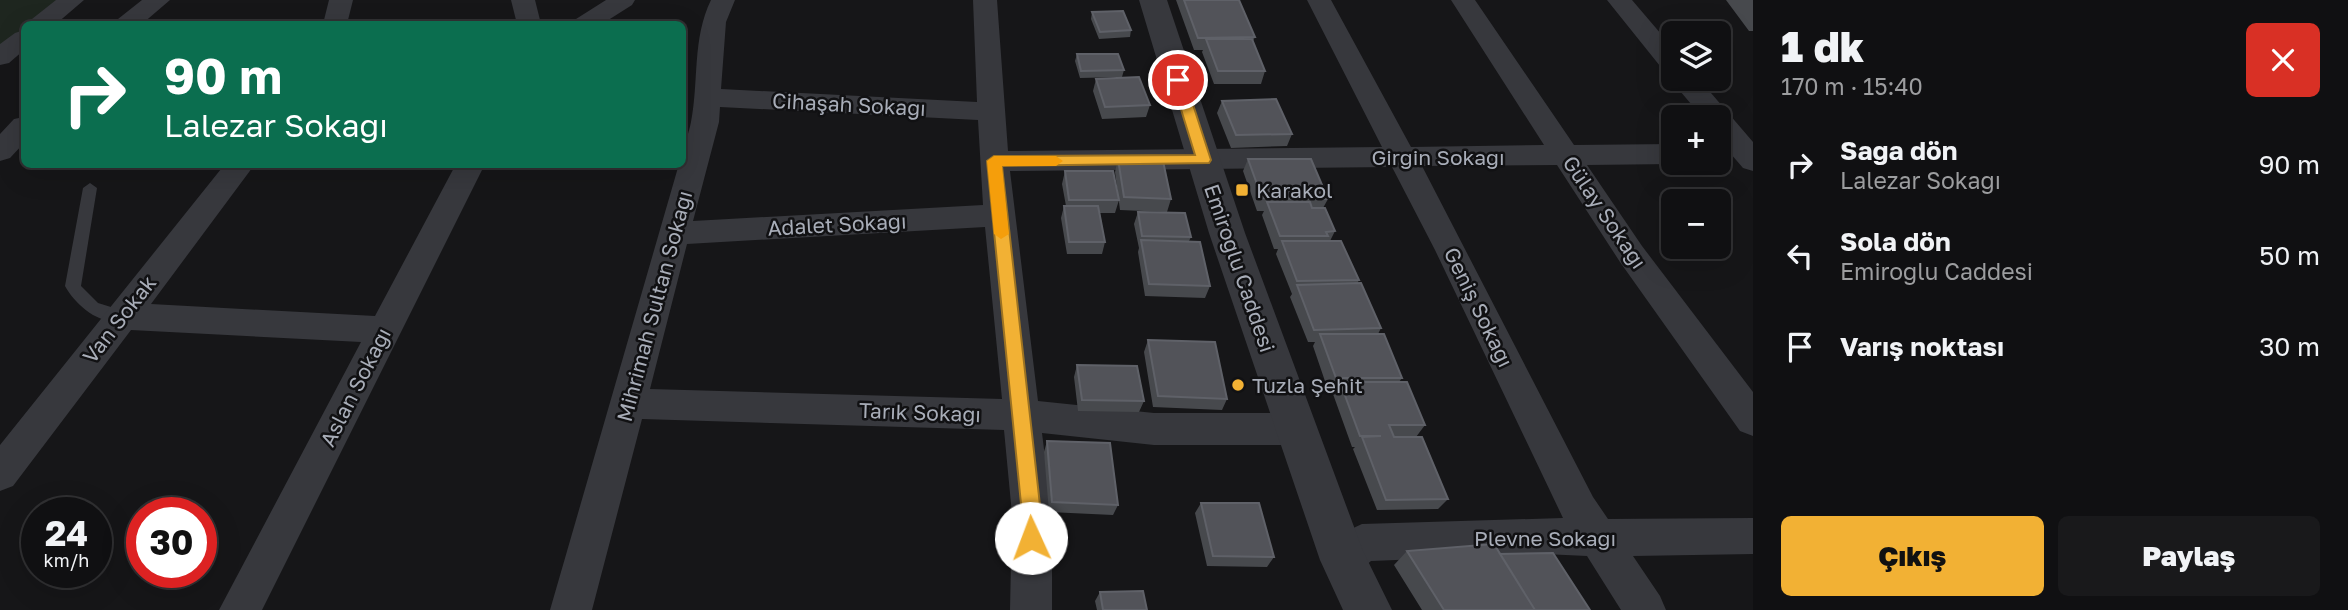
<!DOCTYPE html>
<html lang="tr">
<meta charset="utf-8">
<style>
:root{--surface:#101012;--page:#19191b;--text:#f1f3f6;--muted:#9c9d9f;--line:#303032;--accent:#f2b134}
body{margin:0;font-family:"Golos Text",sans-serif;background:var(--page);color:var(--text);height:100vh;display:flex;flex-direction:column;font-size:26px;white-space:nowrap}
*{box-sizing:border-box;margin:0}
p{font-size:23px;color:var(--muted)}
.icon{flex:none;width:38px;height:38px;fill:none;stroke:currentColor;stroke-width:2;stroke-linecap:round;stroke-linejoin:round}
.map{position:relative;flex:1;overflow:hidden}
.drawer{display:flex;flex-direction:column;background:var(--surface);width:595px}
.drawer>*{flex:none}
.banner{position:absolute;left:21px;top:21px;width:665px;height:147px;border-radius:10px;box-shadow:0 7px 28px #0002,0 0 0 2px var(--line);background:#0b6e4f;color:#fff;overflow:hidden}
.fabs{position:absolute;left:1661px;top:21px;display:grid;gap:14px}
.fabs a{display:grid;place-items:center;width:70px;height:70px;border-radius:10px;background:var(--surface);box-shadow:0 7px 28px #0002,0 0 0 2px var(--line);font-size:35px}
.speed{position:absolute;left:21px;top:497px;display:flex;gap:14px;font-size:35px;font-weight:700;text-align:center}
.speed>*{display:grid;place-content:center;width:91px;height:91px;border-radius:50%;background:var(--surface);box-shadow:0 7px 28px #0002,0 0 0 2px var(--line);line-height:1}
.speed small{font-size:18px;font-weight:400}
.speed .limit{border:10px solid #d22;background:#fff;color:#111}
.pin{position:absolute;display:grid;place-items:center;width:60px;height:60px;color:#fff;margin:-30px;border:4px solid #fff;border-radius:50%;box-shadow:0 2px 7px #0007}
.me{position:absolute;width:77px;margin:-38px;rotate:358deg;stroke-linejoin:round;filter:drop-shadow(0 0 5px #0008)}
.turn{display:flex;align-items:center;gap:24px;height:147px;padding:0 28px;font-size:32px}
.turn .icon{width:91px;height:91px;stroke-width:2.5}
.turn b{display:block;font-size:49px;line-height:60px}
.round{display:grid;place-items:center;flex:none;width:74px;height:74px;border-radius:10px;background:var(--page)}
.summary{display:flex;align-items:center;justify-content:space-between;height:119px;padding:0 28px}
h1{font-size:42px;font-weight:800;line-height:52px}
.action{display:flex;gap:14px;margin-top:auto;padding:14px 28px}
.action a{flex:1;height:80px;border-radius:10px;background:var(--accent);color:#111;font-size:28px;font-weight:800;line-height:80px;text-align:center}
.action a+a{background:var(--page);color:var(--text)}
ul{padding:0;list-style:none}
li{display:flex;align-items:center;gap:21px;height:91px;padding:0 28px}
li div{flex:1}
li b{display:block;font-size:26px}
li em{font-style:normal}
main{display:flex;flex:1;min-height:0}
.map>svg:first-child{display:block}
</style>
<main>
<div class="map">
<svg width="1753" height="610" viewBox="0 0 1753 610">
<rect width="100%" height="100%" fill="#161618"/>
<path fill="#1e261f" d="M0,0H59L30,24H24V29L0,49Z"/>
<g fill="none" stroke-linecap="round" stroke-linejoin="round">
<path fill="#37383d" fill-rule="evenodd" d="M90,183L97,188L81,286L98,303L127,312L129,316L127,320C102,328 76,306 65,286L83,188Z"/>
<path fill="#37383d" fill-rule="evenodd" d="M56,0H84L56,24H29L32,19Z
M142,0H170L142,24H115L118,19Z
M329,0H353L347,24H323Z
M511,0H535L541,24H517Z
M606,0H635L632,5L602,24H573L576,19Z
M711,0H735L726,22L721,89L977,102L973,0H997L1008,151L1382,147L1307,0H1331L1411,147L1544,145L1451,0H1475L1574,145L1673,144V163H1677L1673,164L1587,165L1642,246L1753,392V436L1740,431L1620,262L1557,165L1422,166L1593,497L1608,519L1753,518V554L1633,556L1660,596L1666,610H1621L1587,556L1544,554L1371,561L1357,573L1343,579L1329,573L1323,560C1331,542 1344,532 1362,524L1563,518L1435,250L1392,167L1010,171L1038,401L1154,413H1297L1310,418L1315,429L1310,440L1297,445H1154L1042,433L1052,514V610H1010L1012,514L1004,430L642,419L592,610H550L679,164H682C682,149 688,137 691,122C699,81 692,39 711,0ZM720,107L978,120L983,205L693,221L719,122ZM985,227L1002,399L650,389L687,244Z
M1607,0H1632L1673,48V73L1664,71Z
M24,30V50L9,63L0,65V44L15,33Z
M1673,77L1699,79L1753,142V171L1743,168L1718,139V117H1702L1675,85Z
M24,117V143L10,158L0,161V134L14,119Z
M225,164H255L151,304L375,316L456,164H485L262,610H219L361,342L131,330L13,486L0,491V445Z"/>
<path fill="#37383d" fill-rule="evenodd" d="M1139,0H1167L1245,233L1363,551L1392,610H1343L1320,560L1209,233Z"/>
</g>
<path fill="#47494d" d="M1176,0H1239L1255,37L1253,41L1265,71L1261,84H1214L1202,52L1203,50H1194Z
M1726,0H1753V31H1749Z
M1092,12L1131,30L1130,37L1099,39L1091,19Z
M1077,54L1124,70L1122,77L1080,78L1075,61Z
M1096,79L1150,105L1146,117L1102,119L1093,91Z
M1222,101L1292,134L1287,146L1231,148L1217,113Z
M1118,159L1171,199L1167,212L1120,210L1115,172Z
M1248,159L1328,199L1323,208L1335,231L1330,241L1359,280L1357,284L1381,328L1378,334L1402,378L1399,382L1425,425L1416,437L1393,436L1448,499L1438,509L1377,510L1353,449L1355,447H1352L1333,394L1335,390H1328L1313,346L1315,342H1308L1290,297L1292,294L1276,254L1278,249H1274L1262,215L1264,211H1257L1243,171Z
M1065,171L1119,200L1115,213H1100L1105,242L1102,254H1067L1061,218L1064,206H1066L1062,184Z
M1138,212L1191,237L1189,241L1210,286L1205,298L1145,296L1138,252L1139,248L1134,224Z
M1148,340L1227,399L1222,410L1153,407L1144,352Z
M1077,365L1144,401L1139,412L1078,411L1074,377Z
M1047,441L1118,505L1113,515L1049,512L1044,452Z
M1201,503L1274,557L1267,567L1207,566L1195,513Z
M1407,551L1500,554L1590,610H1422L1394,565Z
M1100,592L1147,610H1097L1095,601Z"/>
<path fill="#525359" stroke="#5f6168" stroke-width="2" d="M1184,0H1239L1255,37L1198,38Z
M1123,11L1131,30L1100,32L1092,12Z
M1206,39H1252L1265,71H1218Z
M1077,54H1118L1124,70L1081,71Z
M1139,77L1150,105L1105,107L1096,79Z
M1276,99L1292,134L1236,135L1222,101Z
M1118,159L1163,161L1171,199L1124,197Z
M1248,159H1311L1328,199L1262,198Z
M1065,171H1113L1119,200H1069Z
M1267,202H1310L1312,208H1325L1335,231L1326,232L1328,236H1280Z
M1064,206H1098L1105,242H1069Z
M1138,212L1185,213L1191,237L1142,236Z
M1141,240L1200,242L1210,286L1149,284Z
M1282,241H1341L1359,280L1297,281Z
M1361,283L1381,328L1314,330L1297,285Z
M1320,334H1384L1402,378H1336Z
M1148,340L1215,342L1227,399L1158,396Z
M1077,365L1137,366L1144,401L1082,400Z
M1340,382H1407L1425,425H1389L1394,437H1422L1448,499L1386,500L1362,437L1381,436H1360Z
M1047,441L1110,443L1118,505L1052,502Z
M1201,503H1259L1274,557L1213,556Z
M1494,544L1535,610H1444L1407,551Z
M1553,553L1590,610H1535L1500,554Z
M1143,591L1147,610H1103L1100,592Z"/>
<path fill="#f2b134" stroke="#9d7322" stroke-width="2" d="M1178,76L1185,80L1211,160L1209,163L1002,166L1041,514V538L1038,545L1031,547L1025,545L1022,538V514L987,161L994,156L1195,155L1172,80Z"/>
<path fill="#f59e0b" d="M994,156H1056L1063,161L1056,166H1002L1009,234L1001,239L994,234L987,161Z"/>
<g fill="#f2b134" stroke="#111113" stroke-width="2.5">
<rect x="1235" y="183" width="14" height="14" rx="3.5"/>
<circle cx="1238" cy="385" r="7"/>
</g>
<g text-anchor="middle" dominant-baseline="central" stroke-width="5" stroke-linejoin="round" paint-order="stroke">
<g font-size="21" fill="#a8adb8" stroke="#111113">
<text transform="translate(849 104) rotate(3)">Cihaşah Sokağı</text>
<text x="1438" y="157">Girgin Sokağı</text>
<text transform="translate(1605 212) rotate(56)">Gülay Sokağı</text>
<text transform="translate(837 224) rotate(-3)">Adalet Sokağı</text>
<text transform="translate(1240 268) rotate(71)">Emiroğlu Caddesi</text>
<text transform="translate(654 306) rotate(-75)">Mihrimah Sultan Sokağı</text>
<text transform="translate(1479 307) rotate(64)">Geniş Sokağı</text>
<text transform="translate(119 319) rotate(-52)">Van Sokak</text>
<text transform="translate(355 387) rotate(-63)">Aslan Sokağı</text>
<text transform="translate(920 412) rotate(2)">Tarık Sokağı</text>
<text x="1545" y="538">Plevne Sokağı</text>
</g>
<g font-size="21" fill="#a8adb8" stroke="#111113" text-anchor="start">
<text x="1256" y="190">Karakol</text>
<text x="1252" y="385">Tuzla Şehit</text>
</g>
</g>
</svg>
<div class="fabs">
<a><svg class="icon" aria-label="layers" viewBox="0 0 24 24"><path d="M12 4l9 5-9 5-9-5zM3 14l9 5 9-5"/></svg></a>
<a>+</a>
<a>−</a>
</div>
<div class="speed"><div>24<small>km/h</small></div><div class="limit">30</div></div>
<div class="pin" style="left:1178px;top:80px;background:#d93025"><svg class="icon" aria-label="arrive" viewBox="0 0 24 24"><path d="M6 21V4h12l-3 4 3 4H6"/></svg></div>
<svg class="me" style="left:1031px;top:538px" viewBox="-20 -20 40 40"><circle r="19" fill="#fff"/><path d="M0-13L10 11 0 6-10 11z" fill="#f2b134"/></svg>
<div class="banner">
<div class="turn"><svg class="icon" aria-label="right" viewBox="0 0 24 24"><path d="M7 20v-9h11M14 6l5 5-5 5"/></svg><div><b>90 m</b>Lalezar Sokağı</div></div>
</div>
</div>
<section class="drawer">
<div class="summary"><div><h1>1 dk</h1><p>170 m · 15:40</p></div><a class="round" style="background:#d93025;color:#fff"><svg class="icon" aria-label="close" viewBox="0 0 24 24"><path d="M6 6l12 12M18 6L6 18"/></svg></a></div>
<ul>
<li><svg class="icon" aria-label="right" viewBox="0 0 24 24"><path d="M7 20v-9h11M14 6l5 5-5 5"/></svg><div><b>Sağa dön</b><p>Lalezar Sokağı</p></div><em>90 m</em></li>
<li><svg class="icon" aria-label="left" viewBox="0 0 24 24"><path d="M17 20v-9H6M10 6l-5 5 5 5"/></svg><div><b>Sola dön</b><p>Emiroğlu Caddesi</p></div><em>50 m</em></li>
<li><svg class="icon" aria-label="arrive" viewBox="0 0 24 24"><path d="M6 21V4h12l-3 4 3 4H6"/></svg><div><b>Varış noktası</b></div><em>30 m</em></li>
</ul>
<div class="action"><a>Çıkış</a><a>Paylaş</a></div>
</section>
</main>
